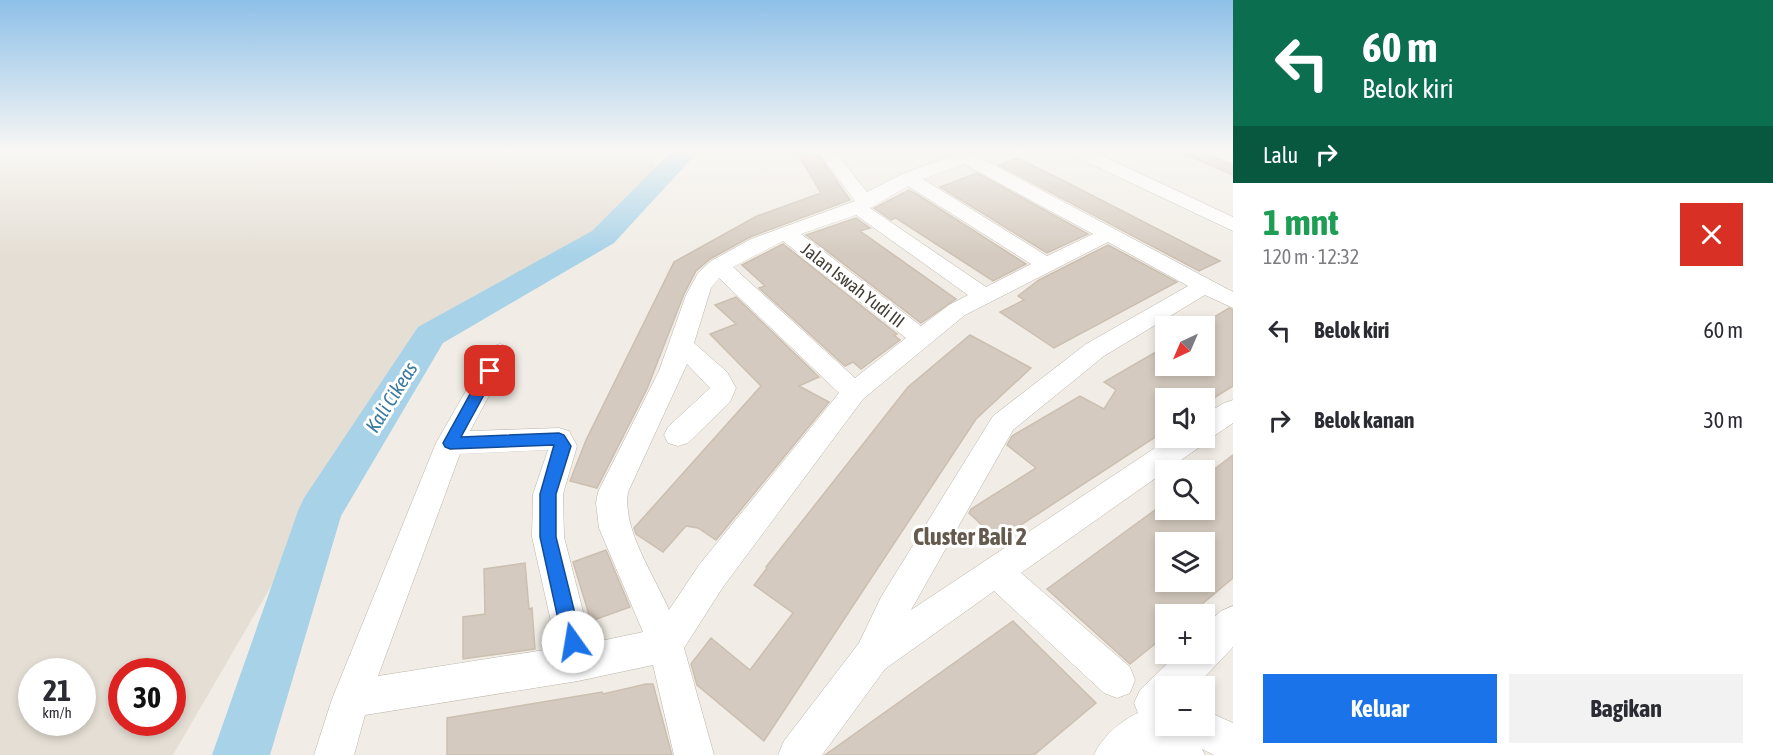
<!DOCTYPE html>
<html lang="id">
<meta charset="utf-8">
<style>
:root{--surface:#fff;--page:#f2f2f3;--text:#2b2b33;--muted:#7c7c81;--accent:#1a73e8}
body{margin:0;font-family:"Asap Condensed",sans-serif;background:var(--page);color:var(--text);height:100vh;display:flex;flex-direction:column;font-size:22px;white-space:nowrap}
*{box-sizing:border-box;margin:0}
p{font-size:20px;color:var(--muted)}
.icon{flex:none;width:33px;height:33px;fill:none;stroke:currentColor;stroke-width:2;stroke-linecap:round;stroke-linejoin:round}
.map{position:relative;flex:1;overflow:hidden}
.details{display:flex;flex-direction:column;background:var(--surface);width:540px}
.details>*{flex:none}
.banner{background:#0b6e4f;color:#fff;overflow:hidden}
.needle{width:39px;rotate:224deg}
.controls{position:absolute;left:1155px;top:316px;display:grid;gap:12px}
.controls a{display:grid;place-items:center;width:60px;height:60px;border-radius:0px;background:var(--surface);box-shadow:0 3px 9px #0003;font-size:30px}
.speed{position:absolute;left:18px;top:658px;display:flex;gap:12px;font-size:30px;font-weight:700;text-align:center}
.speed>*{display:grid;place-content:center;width:78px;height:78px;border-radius:50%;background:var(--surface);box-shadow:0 3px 9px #0003;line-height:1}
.speed small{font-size:15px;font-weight:400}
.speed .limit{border:9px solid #d22;background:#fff;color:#111}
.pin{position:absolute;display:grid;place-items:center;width:51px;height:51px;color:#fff;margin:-26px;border-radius:12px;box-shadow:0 3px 9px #0006}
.me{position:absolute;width:66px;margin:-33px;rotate:347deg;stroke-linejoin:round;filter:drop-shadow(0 0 4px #0008)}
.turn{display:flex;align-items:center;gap:21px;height:126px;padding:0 30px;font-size:27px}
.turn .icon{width:78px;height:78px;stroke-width:2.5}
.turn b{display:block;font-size:42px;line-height:51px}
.then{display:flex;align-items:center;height:57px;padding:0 30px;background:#0003;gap:12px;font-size:22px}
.round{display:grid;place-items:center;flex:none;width:63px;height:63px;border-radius:0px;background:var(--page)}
.summary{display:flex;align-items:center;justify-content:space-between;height:102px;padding:0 30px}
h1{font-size:36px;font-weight:700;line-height:45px;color:#1e9e55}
.button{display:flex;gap:12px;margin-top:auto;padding:12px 30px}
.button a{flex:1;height:69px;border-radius:0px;background:var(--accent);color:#fff;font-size:24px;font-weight:700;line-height:69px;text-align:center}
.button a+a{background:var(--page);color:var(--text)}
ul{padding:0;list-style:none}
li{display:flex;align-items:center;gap:18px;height:90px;padding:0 30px}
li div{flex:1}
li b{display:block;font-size:22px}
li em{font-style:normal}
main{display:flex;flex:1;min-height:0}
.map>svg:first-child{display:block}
</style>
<main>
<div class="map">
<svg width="1233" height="755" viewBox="0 0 1233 755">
<rect width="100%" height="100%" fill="#f1ede6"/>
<path fill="#e4ded4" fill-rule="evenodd" d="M0,150H644L655,164L647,203L600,250L549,279L482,300L442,326L406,354L173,755H0ZM32,672H82V723H32ZM122,672H172V723H122Z"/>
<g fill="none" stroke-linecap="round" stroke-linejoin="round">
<path fill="#a7d2e8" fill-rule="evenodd" d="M665,150H691L694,156L614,243L443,343L341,516L270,755H212L298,511L304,498L418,327L592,231L668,155Z"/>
</g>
<path fill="#d4cabf" stroke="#cbbfb0" stroke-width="1.5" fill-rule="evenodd" d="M796,150H815L850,200L750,237L710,259L696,271L684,294L647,389L597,488L570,481L586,440L674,262L757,216L821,193Z
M1175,150H1205L1208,156L1233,165V175Z
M1017,158L1064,181L1220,261L1199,271L999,165Z
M977,173L1088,234L1047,253L940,187Z
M909,190L918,195L1026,264L993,281L896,218L891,220L874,208Z
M856,218L870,228L860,231L956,299L921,323L806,235Z
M783,244L897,334L894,335L900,340L861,369L853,362L845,366L759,288L765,286L742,265Z
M1108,245L1177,282L1054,348L1000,312L1024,300L1018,296L1039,280Z
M736,297L819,377L799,386L829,402L716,540L698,528L686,526L663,552L636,534L634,528L761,386L710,334L736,324L715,305Z
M1229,308L1233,310V386L1204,404V399H1166V430L998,540L969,513L971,509L1036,468L1007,445L1012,436L1080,396L1104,409L1116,390L1104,382L1166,346V366H1204V323Z
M970,335L1031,368L976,419L764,741L697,685L691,664L711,638L750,670L793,613L754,585L767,568L766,567L908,387Z
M1233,455V578L1189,615H1166V635L1130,664L1047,589L1155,510H1204V477ZM1166,543H1204V582H1166Z
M606,550L630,607L591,621L573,562Z
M525,563L529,609L532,608L535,649L463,659V617L485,614L484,569Z
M1013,621L1096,703L1034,755H825Z
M646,684H653L672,755H447V718L602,692L603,694Z"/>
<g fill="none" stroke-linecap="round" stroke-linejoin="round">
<g stroke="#bbb3a9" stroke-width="1">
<path id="street" d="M817,150H834L867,192L902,174L951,156L944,150H966L1233,292V308L1205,295L1104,356L1013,430L911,610L1170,438H1204V415L1224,403L1233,400V423L1214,436L1204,440L1201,446L1021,573L1130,667L1135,680L1130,693L1117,698L1104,693L994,591L885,669L822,755H778L784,741L859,643L881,597L993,416L1086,344L1188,286L1108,242L965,315L863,399L723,587L684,648L714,755H674L653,665L578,681L365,715L354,755H314L332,699L436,443L491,347L500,344L509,347L512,353L470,431L559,428L569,431L577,446L563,494L564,537L591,643L643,632L599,528L596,503L598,492L659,371L686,295L698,273L711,261L751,239L855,201ZM964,164L1093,234L1047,256L923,179ZM908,186L1031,264L986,287L870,208ZM856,215L968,295L949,305L921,326L801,234ZM783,241L906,338L855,378L733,267ZM719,278L839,393L699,565L669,610C654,575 622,529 628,492L687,364L710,388L668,427L664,435L668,443L678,446L688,443L730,402L736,388L727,372L694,343L711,288ZM548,450L533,494L532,537L557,648L378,676L460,454Z
M1068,150H1090L1233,217V231L1070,154Z
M1207,150L1233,152V163L1209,154Z
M1233,606V647L1195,687H1166V726H1173L1181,731L1179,726H1204V710L1233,723V755H1214L1202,749L1205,755H1094C1102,737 1120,721 1138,713L1134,703L1140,690L1177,654H1204V626L1221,611Z"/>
</g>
<use href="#street" fill="#fff" fill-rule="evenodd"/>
</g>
<linearGradient id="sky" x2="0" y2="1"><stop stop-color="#8ec0e8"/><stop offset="0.59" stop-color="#f9f7f4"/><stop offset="1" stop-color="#f9f7f4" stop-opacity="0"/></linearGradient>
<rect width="1233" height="256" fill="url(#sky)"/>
<path fill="#1a73e8" stroke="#114b97" stroke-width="1.5" d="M490,366L497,371L461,437L559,433L564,435L571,446L556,494V537L582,642L579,648L573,651L566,648L563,642L540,537V494L554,445L450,449L445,447L443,443L485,367Z"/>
<g text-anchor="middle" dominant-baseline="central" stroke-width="6" stroke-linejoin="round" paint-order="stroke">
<g font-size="18" fill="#433d36" stroke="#fff">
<text transform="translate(853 285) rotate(38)">Jalan Iswah Yudi III</text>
</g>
<g font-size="20" font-style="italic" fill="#38799c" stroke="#fff">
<text transform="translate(391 397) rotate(-58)">Kali Cikeas</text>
</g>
<g font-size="24" font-weight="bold" fill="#645a4e" stroke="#fff">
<text x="970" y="536">Cluster Bali 2</text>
</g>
</g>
</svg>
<div class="controls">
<a><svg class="needle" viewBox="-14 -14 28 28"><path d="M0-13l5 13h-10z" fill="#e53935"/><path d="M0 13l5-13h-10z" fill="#7c7c81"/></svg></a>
<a><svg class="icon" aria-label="sound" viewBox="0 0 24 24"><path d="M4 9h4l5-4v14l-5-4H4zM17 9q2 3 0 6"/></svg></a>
<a><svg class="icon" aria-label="search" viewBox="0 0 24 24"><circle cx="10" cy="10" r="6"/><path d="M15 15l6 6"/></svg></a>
<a><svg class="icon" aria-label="layers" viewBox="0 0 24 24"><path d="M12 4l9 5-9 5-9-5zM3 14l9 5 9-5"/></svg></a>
<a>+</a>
<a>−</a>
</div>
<div class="speed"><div>21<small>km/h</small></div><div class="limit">30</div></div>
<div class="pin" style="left:490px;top:371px;background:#d93025"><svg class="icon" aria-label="arrive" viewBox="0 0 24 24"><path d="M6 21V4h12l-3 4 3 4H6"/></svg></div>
<svg class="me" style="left:573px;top:642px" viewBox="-20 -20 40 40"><circle r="19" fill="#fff"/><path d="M0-13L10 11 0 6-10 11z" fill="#1a73e8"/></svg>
</div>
<section class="details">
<div class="banner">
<div class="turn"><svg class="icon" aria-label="left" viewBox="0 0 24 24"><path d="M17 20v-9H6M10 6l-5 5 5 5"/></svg><div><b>60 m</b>Belok kiri</div></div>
<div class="then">Lalu<svg class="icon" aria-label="right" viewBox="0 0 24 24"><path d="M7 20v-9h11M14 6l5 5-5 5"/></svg></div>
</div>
<div class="summary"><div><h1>1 mnt</h1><p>120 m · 12:32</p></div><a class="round" style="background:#d93025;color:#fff"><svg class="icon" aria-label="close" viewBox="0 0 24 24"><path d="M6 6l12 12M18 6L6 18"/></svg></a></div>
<ul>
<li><svg class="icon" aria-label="left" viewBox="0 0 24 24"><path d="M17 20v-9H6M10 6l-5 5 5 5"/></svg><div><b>Belok kiri</b></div><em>60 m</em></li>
<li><svg class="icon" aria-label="right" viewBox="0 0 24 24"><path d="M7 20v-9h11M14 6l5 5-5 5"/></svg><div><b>Belok kanan</b></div><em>30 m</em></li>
</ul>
<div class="button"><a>Keluar</a><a>Bagikan</a></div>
</section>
</main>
